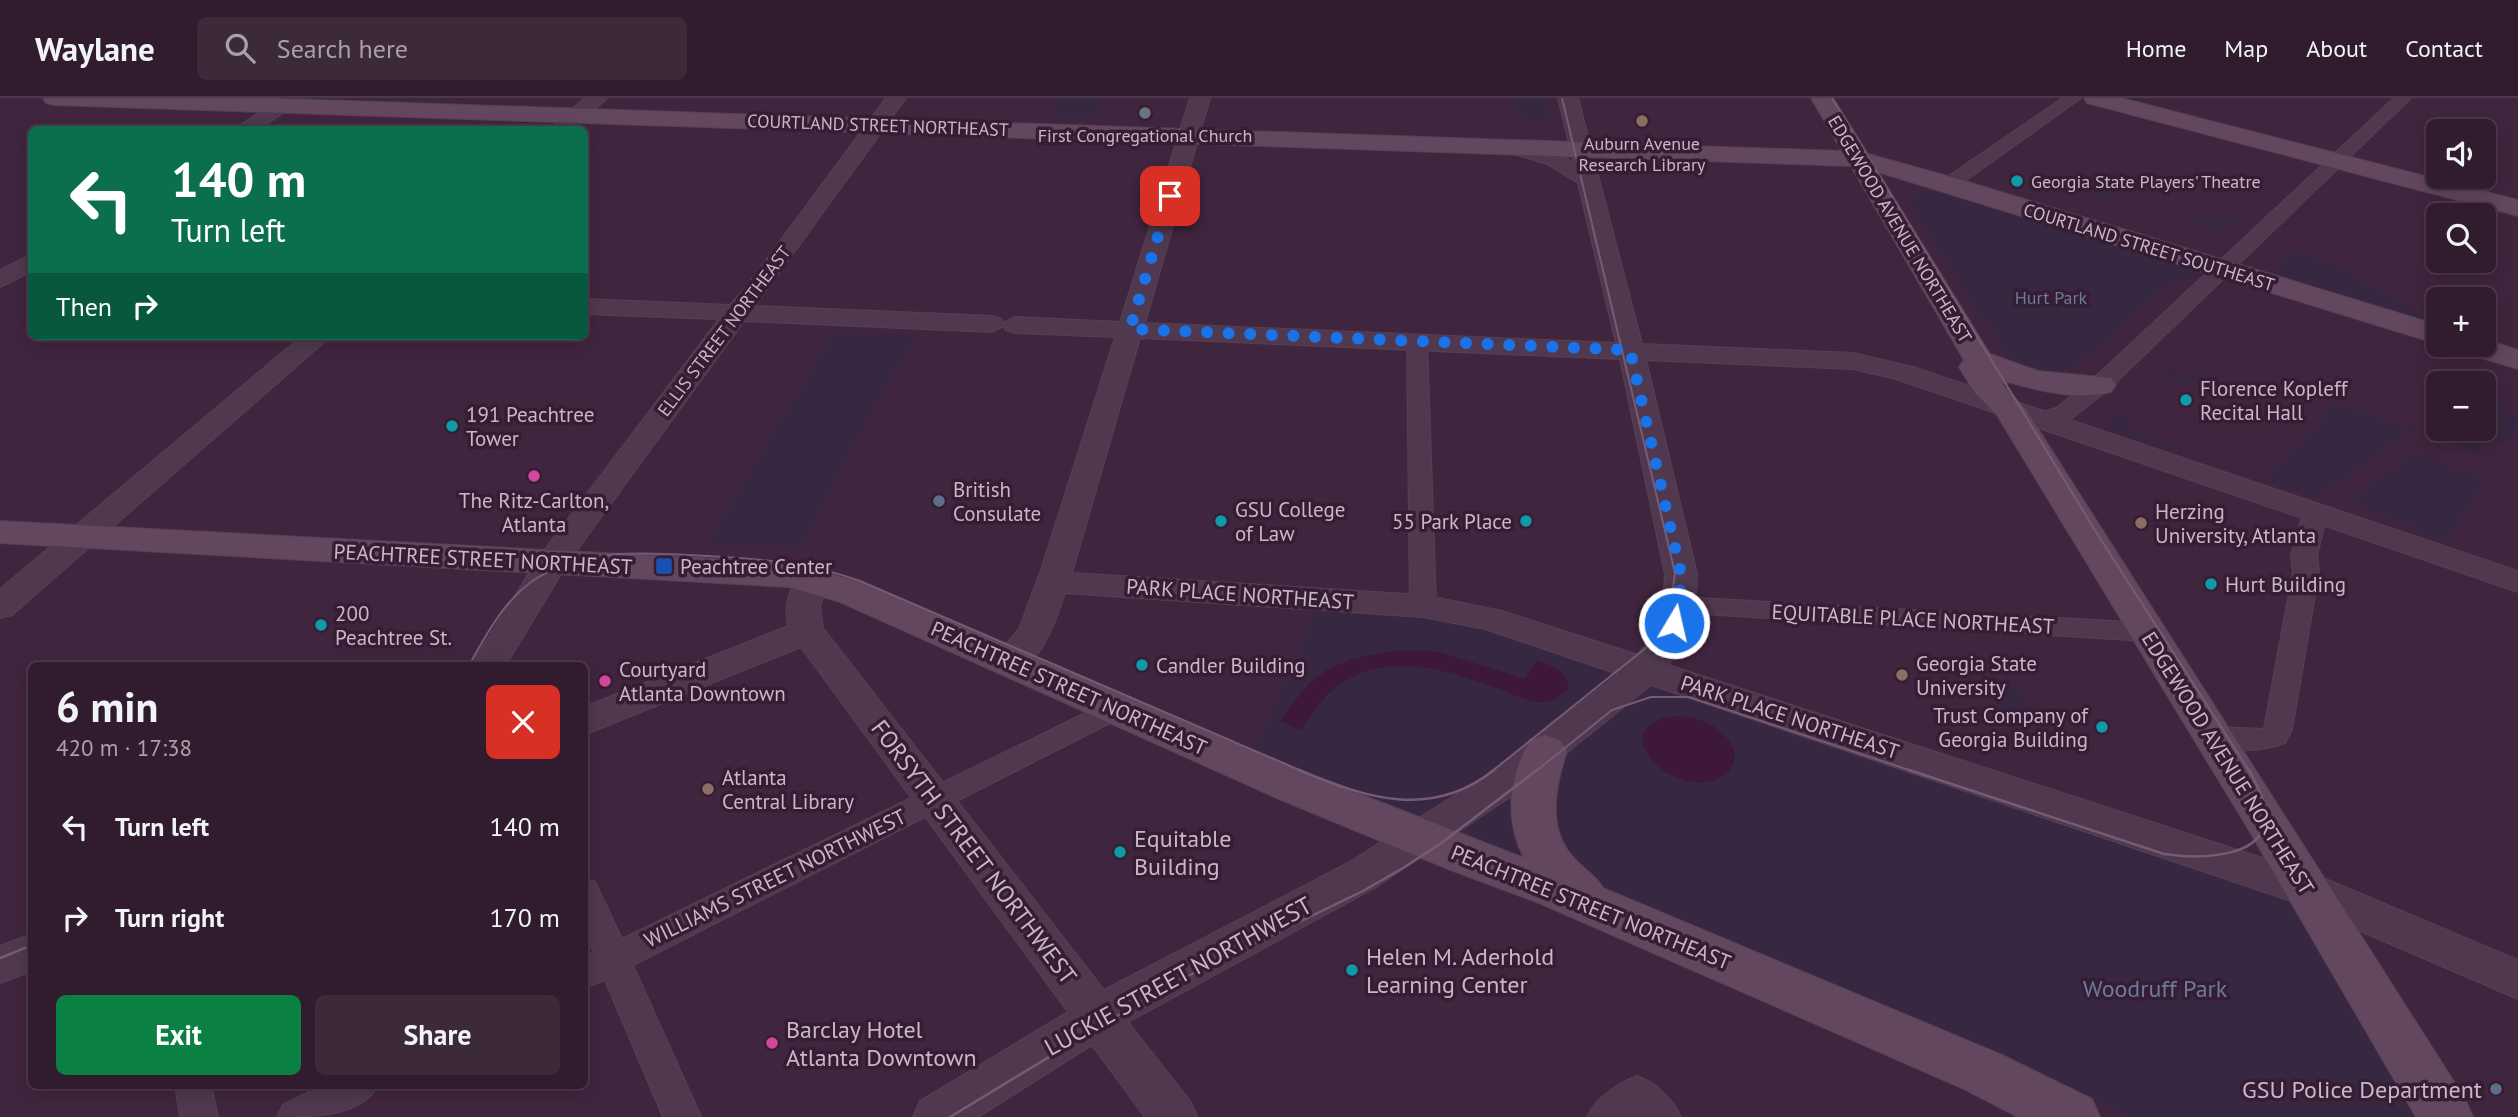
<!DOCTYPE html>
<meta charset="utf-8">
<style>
:root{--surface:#301c2e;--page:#3c293a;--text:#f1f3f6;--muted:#a8a1aa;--line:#4b3a4a;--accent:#0b8043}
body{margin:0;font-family:"PT Sans",sans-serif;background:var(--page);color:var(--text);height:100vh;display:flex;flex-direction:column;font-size:26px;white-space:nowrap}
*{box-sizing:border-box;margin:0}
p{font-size:23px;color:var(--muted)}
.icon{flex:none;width:38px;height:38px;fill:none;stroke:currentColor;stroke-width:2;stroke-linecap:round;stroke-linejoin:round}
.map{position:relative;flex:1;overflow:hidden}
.side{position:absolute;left:28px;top:564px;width:560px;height:427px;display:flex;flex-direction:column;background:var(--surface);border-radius:10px;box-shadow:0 4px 18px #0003,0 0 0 2px var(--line)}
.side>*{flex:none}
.guide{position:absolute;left:28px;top:28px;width:560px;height:214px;border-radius:10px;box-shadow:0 4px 18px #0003,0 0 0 2px var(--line);background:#0b6e4f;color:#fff;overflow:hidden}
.controls{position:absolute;left:2426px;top:21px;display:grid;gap:14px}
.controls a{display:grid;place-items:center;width:70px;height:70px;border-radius:10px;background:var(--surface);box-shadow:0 4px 18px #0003,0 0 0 2px var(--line);font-size:35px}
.pin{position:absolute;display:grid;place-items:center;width:60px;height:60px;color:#fff;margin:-30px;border-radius:14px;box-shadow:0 4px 10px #0006}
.me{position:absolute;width:77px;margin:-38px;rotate:9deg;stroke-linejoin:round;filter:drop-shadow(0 0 5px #0008)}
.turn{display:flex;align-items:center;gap:24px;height:147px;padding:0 28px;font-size:32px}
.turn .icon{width:91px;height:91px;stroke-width:2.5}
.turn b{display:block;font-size:49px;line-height:60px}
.then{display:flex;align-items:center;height:66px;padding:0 28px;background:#0003;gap:14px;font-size:26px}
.round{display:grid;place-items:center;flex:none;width:74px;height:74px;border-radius:10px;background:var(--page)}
.summary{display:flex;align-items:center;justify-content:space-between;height:119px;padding:0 28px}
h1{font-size:42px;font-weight:700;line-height:52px}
.primary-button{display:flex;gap:14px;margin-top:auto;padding:14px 28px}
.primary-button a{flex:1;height:80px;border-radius:10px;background:var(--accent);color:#fff;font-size:28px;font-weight:700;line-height:80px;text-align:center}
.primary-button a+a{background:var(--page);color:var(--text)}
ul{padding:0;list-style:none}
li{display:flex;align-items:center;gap:21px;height:91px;padding:0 28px}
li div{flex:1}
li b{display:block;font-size:26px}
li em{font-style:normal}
header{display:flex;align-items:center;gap:42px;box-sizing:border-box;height:98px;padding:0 35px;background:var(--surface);border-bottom:2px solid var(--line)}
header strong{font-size:33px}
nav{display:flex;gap:38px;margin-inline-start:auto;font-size:24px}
.search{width:490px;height:63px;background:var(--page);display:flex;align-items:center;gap:18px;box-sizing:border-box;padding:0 24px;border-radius:10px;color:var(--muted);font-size:26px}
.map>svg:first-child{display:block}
</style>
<header>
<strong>Waylane</strong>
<div class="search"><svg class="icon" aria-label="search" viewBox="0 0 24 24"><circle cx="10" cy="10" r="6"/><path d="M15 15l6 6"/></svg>Search here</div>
<nav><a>Home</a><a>Map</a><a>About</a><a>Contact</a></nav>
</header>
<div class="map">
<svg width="2518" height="1019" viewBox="0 0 2518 1019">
<rect width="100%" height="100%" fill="#40253e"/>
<path fill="#372741" d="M1061,0H1103L1094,21L1051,19Z
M1513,0H1546L1551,23L1540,26L1514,16Z
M2113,71L2139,87L2121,85L2113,90L2125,99H2099L2085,95Z
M1927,94L1940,95L2196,174L2197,179L2171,184L2109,242L2073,270L2042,275L2013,266L1908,105V99Z
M2178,119L2240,120L2226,134Z
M2291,152L2341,168L2371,188L2404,205L2422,221L2277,176L2273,170Z
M834,234L915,237L799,450L707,445Z
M2168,269L2190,277L2221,276L2215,285H2177L2160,278Z
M2483,295L2503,300L2506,315L2518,318V327L2513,332L2518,334V341L2508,338L2504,345L2488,341L2476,355L2421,335L2438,324V331H2483Z
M2336,304L2413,331L2318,400L2266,383Z
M2118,315L2132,321L2125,330L2234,371L2104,330Z
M2413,356L2485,381L2448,444L2411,432L2412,428L2365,412L2366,408L2348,402Z
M1324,496L1467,518L2294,804L2412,1019H2128L1994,954L1250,659Z
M1987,586L2017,587L2036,624L2004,623Z"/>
<path fill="#3e183b" d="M1409,552L1440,554L1525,581L1537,562C1551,568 1570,572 1568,591C1562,595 1558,602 1551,603C1534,608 1515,597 1499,591C1446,572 1385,551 1335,590C1321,601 1311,618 1300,632L1280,623C1290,611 1299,595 1311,584C1336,561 1376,554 1409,552Z
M1672,618C1699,618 1727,628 1735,656C1734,668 1729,676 1718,681C1669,700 1604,631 1672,618Z"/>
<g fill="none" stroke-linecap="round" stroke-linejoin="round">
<g stroke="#564054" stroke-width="2">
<path id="minor" d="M2063,0H2081L1955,90H1943L1940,86L1943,82Z
M2394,0H2411L2108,292L2072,320L2022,335L2014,333L2011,328L2014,323L2056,310L2092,282Z
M1417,237L1424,239L1427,243L1436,508L1432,514L1423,517L1414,514L1410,508L1407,243L1410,239Z
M2315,408L2324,410L2327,415L2317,458L2319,473L2292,632L2285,645C2260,654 2231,655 2205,647L2200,640L2205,633L2215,629L2264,631L2293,473L2291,458L2303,415L2306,410Z
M1680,499L2147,525L2156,528L2160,534L2156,540L2147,543L1671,514L1667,508L1671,502Z
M1116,600L1126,603L1130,610L1126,617L633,867L701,1019H663L605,882L584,890V859L594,855L584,833V780L595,784L622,841Z
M1637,978C1656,985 1672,1000 1681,1019H1587C1596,1000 1617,986 1637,978Z
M175,987H211L218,1019H180Z
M323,987H378C362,1019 311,1019 277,1019L283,1007Z"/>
</g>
<g stroke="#564054" stroke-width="2">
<path id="tertiary" d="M281,0H304L258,32H233Z
M585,0H607L572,32H549Z
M886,0H906L755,208L992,218L1001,221L1004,225L1015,219L1120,224L1190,0H1210L1145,225L1616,245L1578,85L1547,66L1501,52L1498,48L1501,44L1508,42L1561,58L1574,65L1558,0H1578L1642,246L1853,255L1913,269L2518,473V494L1896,281L1853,271L1646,262L1697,476C1697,512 1690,538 1668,567L2321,779L2518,862V901L2291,803L1651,587L1519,693L1376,789L1128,924L1190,1003L1197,1019H1145L1092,947L978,1019H913L920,1003L1068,914L801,549L584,637V609L788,528C782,501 795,467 826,476L831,483L820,507L823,530L1104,892L1348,765L1493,673L1618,576L1485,531L1423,519L1065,495C1055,525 1036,585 995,573L990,565L1019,531L1041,472L1115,239L1015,235L1006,232L1003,228L992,234L744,223L567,466L506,567H471L540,458L719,221L584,216V201L730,207L747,188ZM1140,240L1620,261L1665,476C1663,510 1660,530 1638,557L1502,513L1423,497L1072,475Z
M32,156V173L0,189V172Z
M302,238H331L12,517L0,520V491Z
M32,836V873L0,885V848Z"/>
</g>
<g stroke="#564054" stroke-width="2">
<path id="secondary" d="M43,0H259L1842,53L1811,0H1833L1868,56L1958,81L2438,227V246L1878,74L1990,256L2038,273L2111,280L2116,287L2111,294C2078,302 2042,294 2009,284L2002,286L2026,312L2465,1001L2473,1019H2416L2250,734L1997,317L1975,295L1959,269L1964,262L1851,68L54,7L46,5Z
M2084,0H2121L2518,102V118L2087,5Z
M2483,241L2518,252V271L2459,253L2455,247H2483Z
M0,423L791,465L866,486L1311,677L1524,760C1504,722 1509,679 1530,642L1545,637L1560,642L1567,653C1556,686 1546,730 1573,759C1582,770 1597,778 1603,790L2002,957L2092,1001L2100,1019H2018L1964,991L1539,805L1448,771L1279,701L840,504L789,489L0,445Z"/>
</g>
<use href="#minor" fill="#50394e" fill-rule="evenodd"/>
<use href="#tertiary" fill="#50394e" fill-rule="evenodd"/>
<use href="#secondary" fill="#63475f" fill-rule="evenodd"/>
<path stroke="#775b74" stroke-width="2" d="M1832,0L2096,434L2250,674
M469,567C487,536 505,500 537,480C589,448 651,455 708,458C761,461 811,465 860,483L1304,674
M1491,674L1652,545C1668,523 1672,502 1675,475L1562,0
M1535,674L1612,612L1651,599H1689L1915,674"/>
<path stroke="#775b74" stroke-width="2.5" d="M1299,672C1366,700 1431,722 1494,672
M1909,672L2164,756C2191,760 2259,763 2265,724C2268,706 2257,687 2249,672
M0,860L32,847
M950,1019L1163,890L1363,793L1403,770L1440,746L1537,672"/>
</g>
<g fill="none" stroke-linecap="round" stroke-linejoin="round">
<path stroke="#1a73e8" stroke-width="12" stroke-dasharray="0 21.6" d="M1170,98L1130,231L1630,252L1681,476L1679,508L1674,525"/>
</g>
<circle fill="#6b7280" stroke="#351e33" stroke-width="2.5" cx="1145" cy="15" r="7"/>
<g fill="#8d6e63" stroke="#351e33" stroke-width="2.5">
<circle cx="1642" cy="23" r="7"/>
<circle cx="2141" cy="425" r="7"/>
<circle cx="1902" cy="577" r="7"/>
<circle cx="708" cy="691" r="7"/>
</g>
<g fill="#0f9aa8" stroke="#351e33" stroke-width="2.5">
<circle cx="2017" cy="83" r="7"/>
<circle cx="2186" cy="302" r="7"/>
<circle cx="452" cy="328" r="7"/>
<circle cx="1221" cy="423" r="7"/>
<circle cx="1526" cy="423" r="7"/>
<circle cx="2211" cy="486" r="7"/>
<circle cx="321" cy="527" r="7"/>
<circle cx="1142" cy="567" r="7"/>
<circle cx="2102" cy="629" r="7"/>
<circle cx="1120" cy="754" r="7"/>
<circle cx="1352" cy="872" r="7"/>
</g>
<g fill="#d1479c" stroke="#351e33" stroke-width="2.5">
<circle cx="534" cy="378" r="7"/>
<circle cx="605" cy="583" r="7"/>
<circle cx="772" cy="945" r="7"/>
</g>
<g fill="#5c6f8a" stroke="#351e33" stroke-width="2.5">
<circle cx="939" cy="403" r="7"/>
<circle cx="2496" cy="991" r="7"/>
</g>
<rect fill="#1a4fb4" stroke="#351e33" stroke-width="2.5" x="655" y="459" width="18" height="18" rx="3.5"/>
<g text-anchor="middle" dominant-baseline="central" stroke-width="7" stroke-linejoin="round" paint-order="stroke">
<g font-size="18" fill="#cab6c8" stroke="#351e33">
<text transform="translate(878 27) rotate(2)">COURTLAND STREET NORTHEAST</text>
<text transform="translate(1900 131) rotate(59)">EDGEWOOD AVENUE NORTHEAST</text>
<text transform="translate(2149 149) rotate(17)">COURTLAND STREET SOUTHEAST</text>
<text transform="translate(724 233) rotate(-53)">ELLIS STREET NORTHEAST</text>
</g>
<g font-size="18" fill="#cab6c8" stroke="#351e33">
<text x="1145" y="37">First Congregational Church</text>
<text x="1642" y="45">Auburn Avenue<tspan x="1642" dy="21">Research Library</tspan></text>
<text x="2031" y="83" text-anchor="start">Georgia State Players' Theatre</text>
</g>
<g font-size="18" fill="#6d7a9b" stroke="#351e33">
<text x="2051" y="199">Hurt Park</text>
</g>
<g font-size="21" fill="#cab6c8" stroke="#351e33" text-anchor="start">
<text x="2200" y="290">Florence Kopleff<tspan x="2200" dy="24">Recital Hall</tspan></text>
<text x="466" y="316">191 Peachtree<tspan x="466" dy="24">Tower</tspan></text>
<text x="953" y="391">British<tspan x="953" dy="24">Consulate</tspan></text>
<text x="534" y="402" text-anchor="middle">The Ritz-Carlton,<tspan x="534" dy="24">Atlanta</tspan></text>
<text x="1235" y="411">GSU College<tspan x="1235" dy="24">of Law</tspan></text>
<text x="2155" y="413">Herzing<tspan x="2155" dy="24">University, Atlanta</tspan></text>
<text x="1512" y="423" text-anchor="end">55 Park Place</text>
<text x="680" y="468">Peachtree Center</text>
<text x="2225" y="486">Hurt Building</text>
<text x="335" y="515">200<tspan x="335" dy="24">Peachtree St.</tspan></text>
<text x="1916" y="565">Georgia State<tspan x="1916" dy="24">University</tspan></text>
<text x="1156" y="567">Candler Building</text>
<text x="619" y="571">Courtyard<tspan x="619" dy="24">Atlanta Downtown</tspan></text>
<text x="2088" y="617" text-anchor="end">Trust Company of<tspan x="2088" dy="24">Georgia Building</tspan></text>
<text x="722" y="679">Atlanta<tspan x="722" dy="24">Central Library</tspan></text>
</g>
<g font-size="21" fill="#cab6c8" stroke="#351e33">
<text transform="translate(483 461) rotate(3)">PEACHTREE STREET NORTHEAST</text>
<text transform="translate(1240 496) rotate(4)">PARK PLACE NORTHEAST</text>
<text transform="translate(1913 521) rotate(3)">EQUITABLE PLACE NORTHEAST</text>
<text transform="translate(1069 590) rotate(24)">PEACHTREE STREET NORTHEAST</text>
<text transform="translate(1790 619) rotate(18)">PARK PLACE NORTHEAST</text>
<text transform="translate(2228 665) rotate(58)">EDGEWOOD AVENUE NORTHEAST</text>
<text transform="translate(775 780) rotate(-26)">WILLIAMS STREET NORTHWEST</text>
<text transform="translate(1591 809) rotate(22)">PEACHTREE STREET NORTHEAST</text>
</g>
<g font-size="24" fill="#cab6c8" stroke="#351e33" text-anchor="start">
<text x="1134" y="740">Equitable<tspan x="1134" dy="28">Building</tspan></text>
<text x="1366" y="858">Helen M. Aderhold<tspan x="1366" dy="28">Learning Center</tspan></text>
<text x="786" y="931">Barclay Hotel<tspan x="786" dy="28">Atlanta Downtown</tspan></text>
<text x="2482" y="991" text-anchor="end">GSU Police Department</text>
</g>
<g font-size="24" fill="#cab6c8" stroke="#351e33">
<text transform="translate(974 754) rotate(53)">FORSYTH STREET NORTHWEST</text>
<text transform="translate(1178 878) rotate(-29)">LUCKIE STREET NORTHWEST</text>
</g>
<g font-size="24" fill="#6d7a9b" stroke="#351e33">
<text x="2155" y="890">Woodruff Park</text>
</g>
</g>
</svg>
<div class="controls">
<a><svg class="icon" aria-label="sound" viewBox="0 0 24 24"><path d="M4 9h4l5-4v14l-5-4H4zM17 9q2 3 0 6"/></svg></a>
<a><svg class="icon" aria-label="search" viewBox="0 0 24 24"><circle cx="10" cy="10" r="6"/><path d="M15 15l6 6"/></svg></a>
<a>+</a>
<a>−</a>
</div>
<div class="pin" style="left:1170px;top:98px;background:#d93025"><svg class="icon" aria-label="arrive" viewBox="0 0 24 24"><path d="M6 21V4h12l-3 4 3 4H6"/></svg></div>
<svg class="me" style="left:1674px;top:525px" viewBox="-20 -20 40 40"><circle r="17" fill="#1a73e8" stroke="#fff" stroke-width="3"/><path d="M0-11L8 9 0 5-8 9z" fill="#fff"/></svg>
<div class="guide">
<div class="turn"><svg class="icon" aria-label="left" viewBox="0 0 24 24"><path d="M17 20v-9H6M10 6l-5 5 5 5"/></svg><div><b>140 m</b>Turn left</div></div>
<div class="then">Then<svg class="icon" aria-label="right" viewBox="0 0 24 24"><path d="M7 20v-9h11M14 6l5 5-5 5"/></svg></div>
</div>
<section class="side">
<div class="summary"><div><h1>6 min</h1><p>420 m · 17:38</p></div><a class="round" style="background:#d93025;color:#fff"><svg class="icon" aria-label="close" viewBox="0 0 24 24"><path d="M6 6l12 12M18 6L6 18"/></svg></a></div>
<ul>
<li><svg class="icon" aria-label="left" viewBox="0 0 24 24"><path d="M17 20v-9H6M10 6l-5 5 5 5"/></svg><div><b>Turn left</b></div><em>140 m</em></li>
<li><svg class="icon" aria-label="right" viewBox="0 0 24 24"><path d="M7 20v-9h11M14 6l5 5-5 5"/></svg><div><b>Turn right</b></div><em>170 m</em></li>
</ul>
<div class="primary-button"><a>Exit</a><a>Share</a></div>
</section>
</div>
